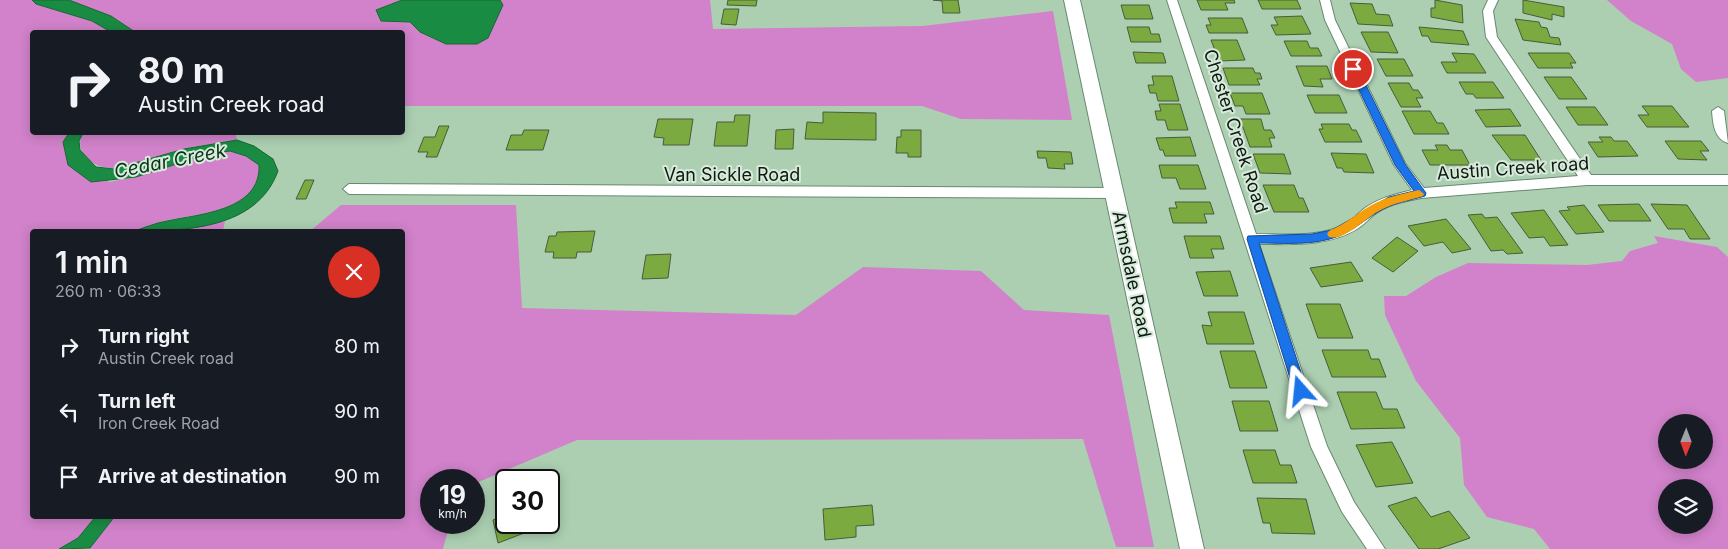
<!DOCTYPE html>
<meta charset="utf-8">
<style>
:root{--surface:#171b24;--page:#242831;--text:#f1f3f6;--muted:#9ea1a6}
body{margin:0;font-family:Inter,sans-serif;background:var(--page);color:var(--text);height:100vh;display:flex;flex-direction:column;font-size:19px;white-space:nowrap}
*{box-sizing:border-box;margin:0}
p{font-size:16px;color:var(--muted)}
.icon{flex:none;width:28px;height:28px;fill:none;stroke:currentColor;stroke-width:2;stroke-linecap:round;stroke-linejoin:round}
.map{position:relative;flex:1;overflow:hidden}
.panel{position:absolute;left:30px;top:229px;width:375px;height:290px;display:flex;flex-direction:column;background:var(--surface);border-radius:5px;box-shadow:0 2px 12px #0003}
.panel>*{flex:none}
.hud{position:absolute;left:30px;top:30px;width:375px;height:105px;border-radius:5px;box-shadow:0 2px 12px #0003;background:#171b24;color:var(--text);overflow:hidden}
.needle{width:32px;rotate:181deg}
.buttons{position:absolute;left:1658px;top:414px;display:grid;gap:10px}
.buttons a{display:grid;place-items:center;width:55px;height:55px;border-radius:50%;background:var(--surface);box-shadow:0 2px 12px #0003;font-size:25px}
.speed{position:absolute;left:420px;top:469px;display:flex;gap:10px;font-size:25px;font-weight:700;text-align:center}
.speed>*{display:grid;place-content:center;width:65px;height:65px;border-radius:50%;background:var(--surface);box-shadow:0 2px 12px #0003;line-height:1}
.speed small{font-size:12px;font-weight:400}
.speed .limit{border:2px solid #111;border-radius:8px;background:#fff;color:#111}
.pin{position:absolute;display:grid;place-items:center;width:42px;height:42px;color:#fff;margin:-21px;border:2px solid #fff;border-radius:50%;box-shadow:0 1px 5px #0007}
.me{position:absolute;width:55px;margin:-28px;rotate:342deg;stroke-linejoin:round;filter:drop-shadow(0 0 4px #0008)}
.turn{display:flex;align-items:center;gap:18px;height:105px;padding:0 25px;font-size:22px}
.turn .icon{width:65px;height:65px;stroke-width:2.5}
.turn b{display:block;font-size:35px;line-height:42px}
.round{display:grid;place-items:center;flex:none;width:52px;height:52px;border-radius:26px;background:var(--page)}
.summary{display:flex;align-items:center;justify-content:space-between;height:85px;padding:0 25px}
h1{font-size:30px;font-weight:600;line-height:38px}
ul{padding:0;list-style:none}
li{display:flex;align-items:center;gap:15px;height:65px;padding:0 25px}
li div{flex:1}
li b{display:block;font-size:19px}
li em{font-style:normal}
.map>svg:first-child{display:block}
</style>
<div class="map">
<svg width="1728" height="549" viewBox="0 0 1728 549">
<rect width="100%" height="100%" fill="#accfb2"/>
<path fill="#d182ca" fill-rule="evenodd" d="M0,0H32L36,4L92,21L111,32H32V132L69,133L63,142L109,182L136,177L208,154L230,151L246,156L259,165C261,213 196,213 164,221C153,224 143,230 132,231C99,234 65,231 32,231V516H96L78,538L59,549H0Z
M69,0H402L376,10L381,21L410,22C431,43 449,44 477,44L503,5L500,0H710L713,29L922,26L1053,11L1072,120L961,119L922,106H403L402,32H135L111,16Z
M1607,0H1728V78L1696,82L1681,69L1672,44L1631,21Z
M83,132H235L237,140C219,143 201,145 183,149C164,154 130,169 112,168C92,168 73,153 83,132Z
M341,205H516L522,308L796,315L863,267L981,271L1024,310L1109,315L1154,547H1116L1083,439L577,440L474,484V480H431V522L450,523L443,549H89L115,516H402V231H310Z
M225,221L223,231H165Z
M1654,236L1717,247L1728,257V549H1550L1534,529L1487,517L1464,485L1460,438L1416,381L1385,315L1384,296H1406L1436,277L1468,263L1587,265L1622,261L1630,251L1658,243ZM1666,422H1704V460H1666ZM1666,488H1704V525H1666Z"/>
<path fill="#1a8b43" stroke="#166933" d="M32,0H69L111,16L135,32H111L92,21L36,4Z
M402,0H500L503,5L488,38L477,44H446L420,32L410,22L381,21L376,10Z
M69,133H83L79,141L80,150L96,167L114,169L184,149L237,140L254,146L273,159L278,171C257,229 186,231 134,231C144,228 155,223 167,221C199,214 261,211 259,165L246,156L230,151L208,154L136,177L91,182L68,165L63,142Z
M96,516H115L90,548L59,549L78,538Z"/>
<path fill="#7baa40" stroke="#4a5b3a" d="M728,0H757L756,6L727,5Z
M958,0L960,13H943L942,1L933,0Z
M1197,0H1234L1235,3H1225L1228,10H1201Z
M1258,0H1297L1301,9H1262Z
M1435,0L1462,5L1463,23L1431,17V8H1435Z
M1523,0L1564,7V17L1552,14V20L1523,13Z
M1350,3L1372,4L1376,14L1389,15L1393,26L1358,24Z
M1121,5H1149L1153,19H1125Z
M724,9H739L736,25L721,24Z
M1302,16L1311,34L1276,35L1271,25H1278L1274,17Z
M1208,18H1242L1248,33H1209L1206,25H1211Z
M1515,19L1539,22L1541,27L1547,28L1550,37L1559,38L1561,45L1523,40Z
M1127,27H1149L1151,34H1159L1161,42H1131Z
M1419,27L1463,31L1469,45L1431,42L1428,36H1422Z
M1361,32H1388L1398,53L1371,52Z
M1211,40H1237L1245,60L1219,61Z
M1284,41H1307L1310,48H1318L1322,56H1291Z
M1133,52L1163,53L1166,63H1136Z
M1452,53L1474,54L1486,73H1447L1441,62H1457Z
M1528,53H1569L1576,63H1570L1573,68H1538Z
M1377,59H1404L1413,76H1386Z
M1296,66H1327L1332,79H1320L1323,87L1304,86Z
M1223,68H1253L1255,73H1260L1262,79H1257L1260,85H1229Z
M1152,76H1172L1179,101H1158L1156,93H1150L1148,85H1154Z
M1544,77H1571L1587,99H1559Z
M1459,82H1493L1504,98H1476L1473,94H1466Z
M1388,83H1409L1413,90H1418L1423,98H1416L1421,107H1401Z
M1230,93H1262L1270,114H1246L1243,106H1235Z
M1307,95H1339L1347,113H1315Z
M1159,104H1180L1188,130H1168L1165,120H1157L1155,111H1161Z
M1642,106H1672L1689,127H1647L1638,115H1649Z
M1566,107H1595L1608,125H1578Z
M1510,109L1521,126L1486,127L1475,110Z
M1402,111H1430L1437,123H1443L1449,134H1414Z
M823,112L876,113V140L805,139L807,122L823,123Z
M735,115H750L747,146H714L717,122H734Z
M658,119H693L689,145H663L664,138L654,137Z
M1240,119H1261L1264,130H1271L1275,138H1269L1272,147H1250Z
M1321,124H1349L1352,130H1356L1362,142H1325L1319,129H1323Z
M439,126H449L437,157H426L428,152H418L424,137H435Z
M794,129L793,149H775L776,130Z
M524,130H549L543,150H506L511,135H522Z
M901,130H921V157H908V153H896L897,137H901Z
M1492,135H1525L1541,160H1511Z
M1190,137L1196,156H1165L1163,150H1160L1156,138Z
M1599,137H1611L1614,141H1627L1638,156L1598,157L1588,142H1603Z
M1665,141H1701L1709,151H1700L1707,160L1678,159Z
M1435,145H1447L1450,150H1462L1470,165H1430L1422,150H1438Z
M1037,151L1071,152L1073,164H1064L1065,169L1048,168L1046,158H1038Z
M1331,153L1366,154L1374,173L1344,172L1342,168H1337Z
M1253,154H1284L1291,174L1260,173Z
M1159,165H1198L1206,189H1180L1176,178H1162Z
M305,180H314L306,199H296Z
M1263,185H1294L1299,198H1303L1309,212H1274Z
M1175,202H1210L1214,214H1204L1207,223H1173L1169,208H1177Z
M1639,204L1651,221H1609L1598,205Z
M1651,204L1687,205L1710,239H1690L1684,229H1668Z
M1584,205L1604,232L1576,234L1559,211L1570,210L1567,207Z
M1544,210L1568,245L1550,246L1544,237L1529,238L1511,213Z
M1482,214L1485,218L1497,217L1523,253L1507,254L1503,250L1491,251L1468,215Z
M1446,219L1471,249L1452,253L1443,242L1424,246L1408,226Z
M595,231L591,252H577L576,258H553L554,252H545L549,236H556L557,232Z
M1184,236H1220L1224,249H1211L1214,258H1190Z
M1397,237L1418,251L1393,272L1372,258Z
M671,254L668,278L642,279L646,255Z
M1351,262L1363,281L1321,287L1310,268Z
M1230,271L1238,296H1204L1196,272Z
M1306,304H1340L1353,338H1318Z
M1208,312H1244L1254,344H1207L1202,325L1212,326Z
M1322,350H1368L1371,359H1379L1386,377H1332Z
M1220,351H1255L1267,388H1230Z
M1337,392H1376L1383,409H1397L1405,428L1351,429Z
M1232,401H1269L1278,431H1240Z
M1392,442L1413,483L1376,487L1356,445Z
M1243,450H1275L1280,465H1291L1297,483H1253Z
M1416,497L1431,517L1449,511L1470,538L1438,549H1419L1388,506Z
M552,498L558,520L498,543L493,520L506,515V522H549V499Z
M1257,498L1306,499L1315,534L1272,533L1270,523H1263Z
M872,505L874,525L856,526V537L825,540L823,509Z"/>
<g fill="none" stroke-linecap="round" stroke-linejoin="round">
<g stroke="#68896e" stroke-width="2">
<path id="street" d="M1167,0H1177L1256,234C1286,234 1320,238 1347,223C1355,218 1361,210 1368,206C1382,197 1397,194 1412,190L1394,165L1325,20L1320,0H1330L1335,20L1405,163L1424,188L1578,176L1486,37L1483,11L1488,0H1498L1493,11L1497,37L1591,175H1728V185H1587L1421,198C1406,201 1391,204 1378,212C1370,217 1364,225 1357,229C1327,247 1292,244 1259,244L1327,446L1354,502L1385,549H1367L1342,512L1311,447Z
M1718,107L1724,111L1728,143C1714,139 1713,123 1712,111Z
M349,184L1114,188L1120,193L1114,198L349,194L343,189Z"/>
</g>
<g stroke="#68896e" stroke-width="2">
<path id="secondary" d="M1064,0H1080L1204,549H1180Z"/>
</g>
<use href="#street" fill="#fff" fill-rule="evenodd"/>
<use href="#secondary" fill="#fff" fill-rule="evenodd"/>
</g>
<path fill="#1a73e8" stroke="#114b97" d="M1350,66L1358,69L1405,164L1426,193L1425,196C1408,201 1392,203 1378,212C1364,220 1354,230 1339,236C1314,246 1285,243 1259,243L1307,391L1301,396L1294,391L1247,239L1248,236L1312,234L1332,230L1389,197L1414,191L1395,165L1349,69Z"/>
<path fill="#f59e0b" d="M1419,190L1424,194L1423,196C1407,201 1392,203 1377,212C1365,219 1344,241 1329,237L1327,234L1329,231C1345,224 1355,215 1370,206C1385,197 1402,194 1419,190Z"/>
<g text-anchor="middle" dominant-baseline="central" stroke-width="4" stroke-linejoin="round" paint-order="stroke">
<g font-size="18" fill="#0d1a0f" stroke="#d8eadb">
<text transform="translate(1236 131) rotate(72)">Chester Creek Road</text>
<text transform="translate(1513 168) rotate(-4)">Austin Creek road</text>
<text x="732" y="174">Van Sickle Road</text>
<text transform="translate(1132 274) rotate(78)">Armsdale Road</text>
</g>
<g font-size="19" font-style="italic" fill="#073316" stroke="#d8eadb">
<text transform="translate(170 161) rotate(-11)">Cedar Creek</text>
</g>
</g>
</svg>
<div class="buttons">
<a><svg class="needle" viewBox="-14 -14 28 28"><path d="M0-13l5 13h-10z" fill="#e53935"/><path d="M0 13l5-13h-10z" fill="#9ea1a6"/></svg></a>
<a><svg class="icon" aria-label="layers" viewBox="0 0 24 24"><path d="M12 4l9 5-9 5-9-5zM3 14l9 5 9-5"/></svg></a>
</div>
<div class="speed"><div>19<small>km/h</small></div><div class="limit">30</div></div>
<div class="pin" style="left:1353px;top:69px;background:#d93025"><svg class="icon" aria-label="arrive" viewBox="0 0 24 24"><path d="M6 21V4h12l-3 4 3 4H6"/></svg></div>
<svg class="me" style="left:1301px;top:391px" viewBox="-20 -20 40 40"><path d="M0-17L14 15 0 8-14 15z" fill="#1a73e8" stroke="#fff" stroke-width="4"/></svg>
<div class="hud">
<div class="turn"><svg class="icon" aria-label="right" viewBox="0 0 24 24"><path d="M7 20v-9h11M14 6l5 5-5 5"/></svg><div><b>80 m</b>Austin Creek road</div></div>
</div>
<section class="panel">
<div class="summary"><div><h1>1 min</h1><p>260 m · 06:33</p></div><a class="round" style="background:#d93025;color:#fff"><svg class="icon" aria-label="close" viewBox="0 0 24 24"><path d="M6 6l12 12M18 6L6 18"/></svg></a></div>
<ul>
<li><svg class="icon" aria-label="right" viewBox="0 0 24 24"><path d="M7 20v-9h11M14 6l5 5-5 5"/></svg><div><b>Turn right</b><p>Austin Creek road</p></div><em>80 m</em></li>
<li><svg class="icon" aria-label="left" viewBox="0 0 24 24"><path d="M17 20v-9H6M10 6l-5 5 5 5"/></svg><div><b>Turn left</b><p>Iron Creek Road</p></div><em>90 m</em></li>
<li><svg class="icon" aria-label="arrive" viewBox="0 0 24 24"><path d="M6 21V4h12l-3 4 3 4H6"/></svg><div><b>Arrive at destination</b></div><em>90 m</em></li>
</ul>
</section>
</div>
